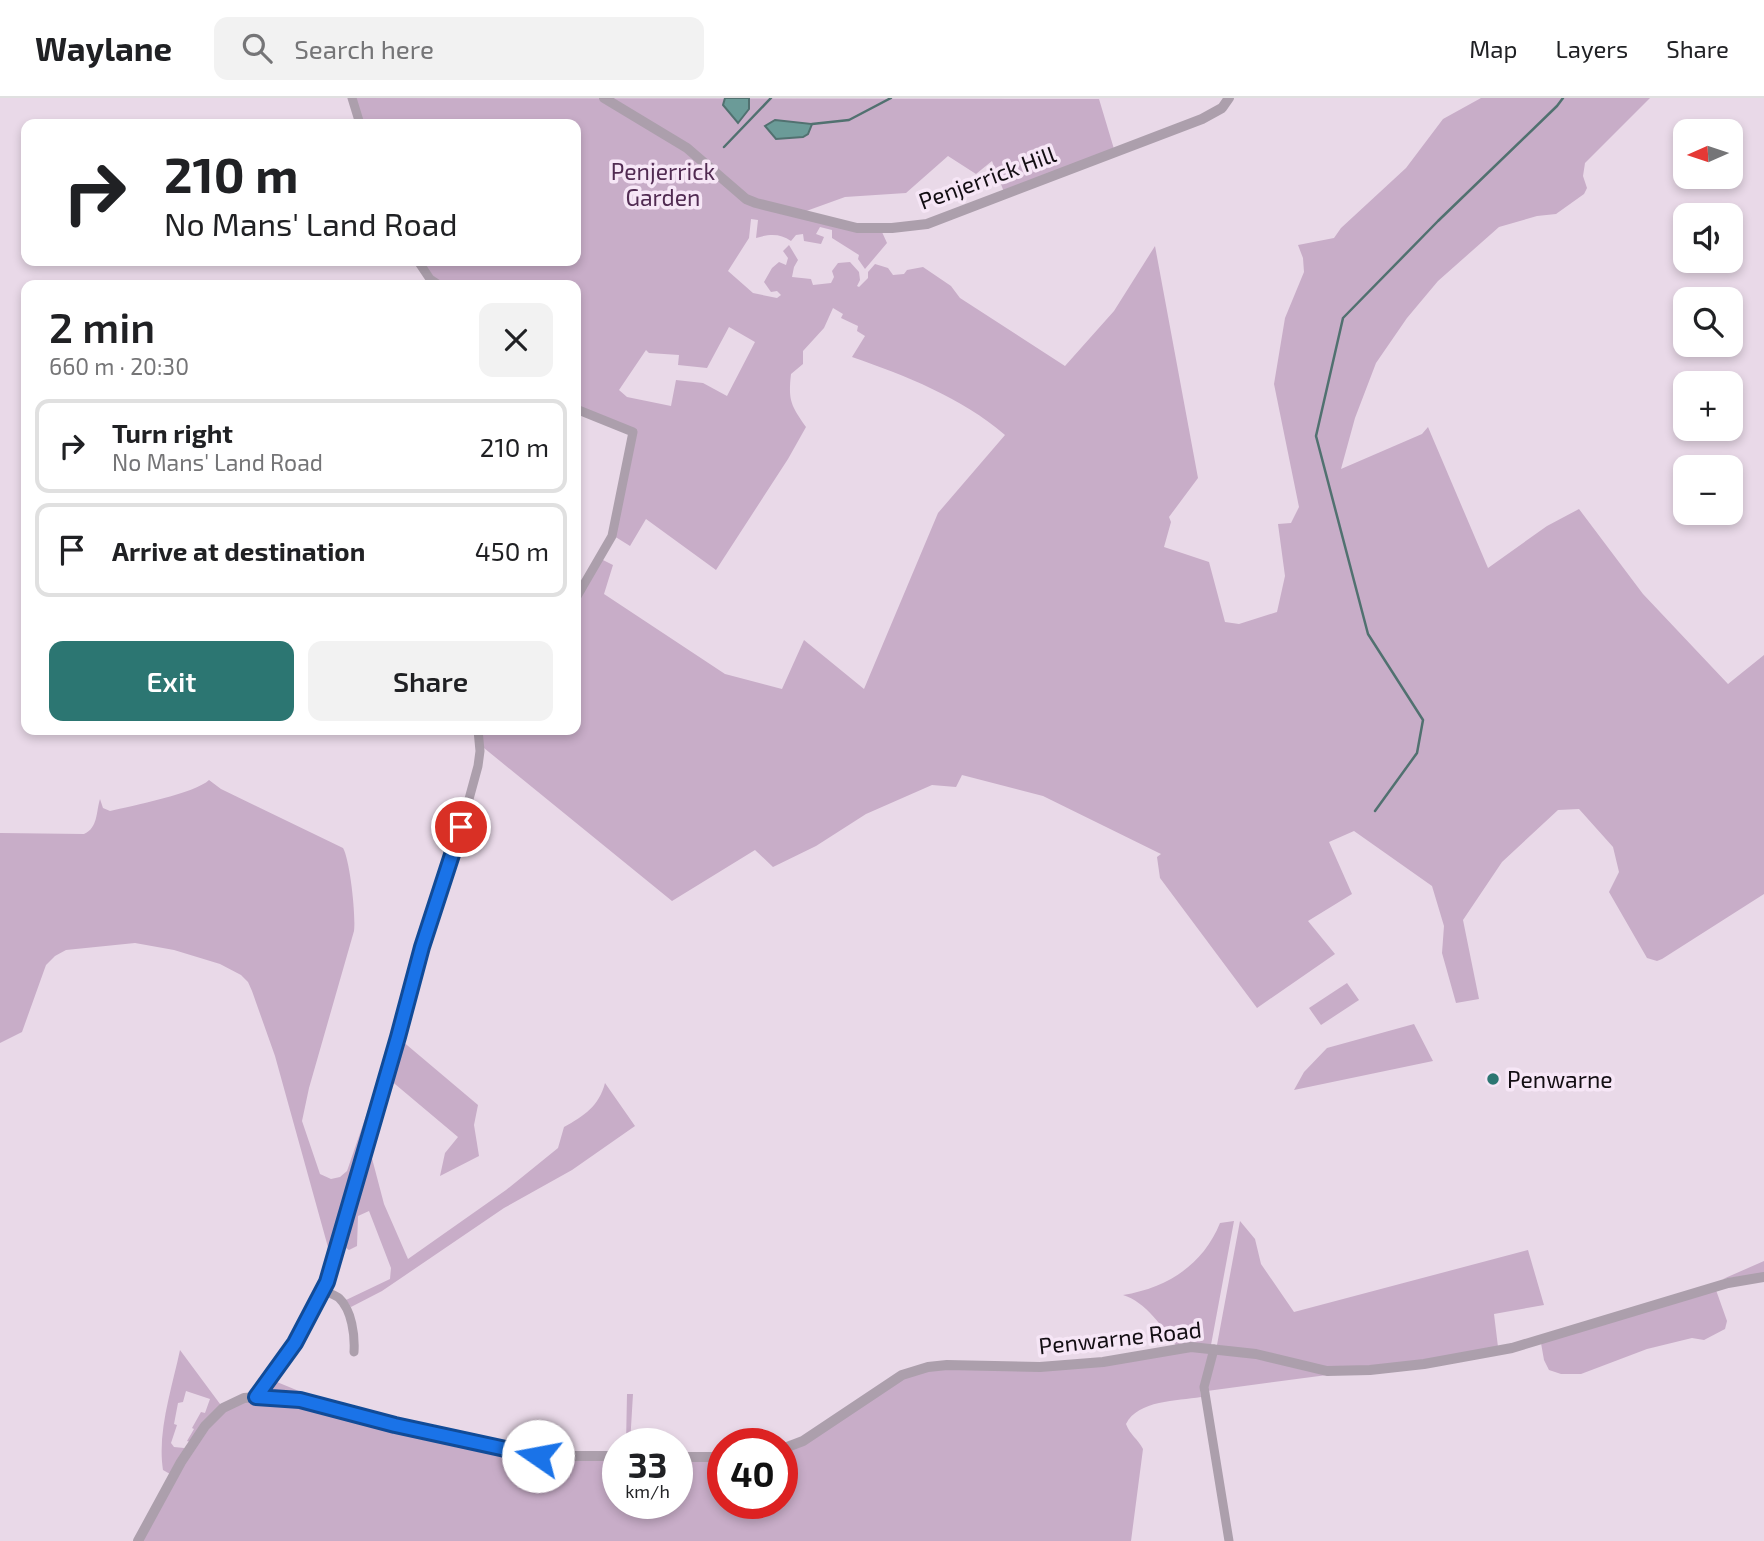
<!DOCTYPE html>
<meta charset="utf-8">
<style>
:root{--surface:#fff;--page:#f2f2f2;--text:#202124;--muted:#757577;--line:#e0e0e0;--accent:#2c7672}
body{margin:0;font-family:"Exo 2",sans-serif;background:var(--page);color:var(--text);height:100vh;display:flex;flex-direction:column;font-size:26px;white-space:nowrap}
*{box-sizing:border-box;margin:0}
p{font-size:23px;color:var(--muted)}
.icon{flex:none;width:38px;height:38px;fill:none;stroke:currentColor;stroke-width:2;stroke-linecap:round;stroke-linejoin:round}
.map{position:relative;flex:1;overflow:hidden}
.panel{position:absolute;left:21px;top:182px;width:560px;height:455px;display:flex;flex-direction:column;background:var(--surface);border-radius:14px;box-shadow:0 4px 10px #0003}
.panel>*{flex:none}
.top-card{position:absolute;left:21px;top:21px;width:560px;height:147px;border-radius:14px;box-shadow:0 4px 10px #0003;background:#fff;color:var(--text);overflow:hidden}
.needle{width:46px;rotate:267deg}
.controls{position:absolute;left:1673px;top:21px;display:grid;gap:14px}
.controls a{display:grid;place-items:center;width:70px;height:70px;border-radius:14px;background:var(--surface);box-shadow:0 4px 10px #0003;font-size:35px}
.speed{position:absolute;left:602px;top:1330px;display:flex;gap:14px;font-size:35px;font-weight:700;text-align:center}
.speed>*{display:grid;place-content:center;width:91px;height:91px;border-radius:50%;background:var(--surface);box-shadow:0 4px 10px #0003;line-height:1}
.speed small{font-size:18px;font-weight:400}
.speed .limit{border:10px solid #d22;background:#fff;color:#111}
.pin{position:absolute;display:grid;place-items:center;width:60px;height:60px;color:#fff;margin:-30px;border:4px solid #fff;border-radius:50%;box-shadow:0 2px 7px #0007}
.me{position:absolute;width:77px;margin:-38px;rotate:282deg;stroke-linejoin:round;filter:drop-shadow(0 0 5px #0008)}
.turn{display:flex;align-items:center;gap:24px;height:147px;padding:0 28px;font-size:32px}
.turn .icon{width:91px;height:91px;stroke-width:2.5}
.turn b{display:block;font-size:49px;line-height:60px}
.round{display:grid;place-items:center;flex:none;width:74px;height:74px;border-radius:14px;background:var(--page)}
.headline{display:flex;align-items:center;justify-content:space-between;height:119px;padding:0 28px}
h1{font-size:42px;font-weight:600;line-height:52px}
.action{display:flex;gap:14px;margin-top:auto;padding:14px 28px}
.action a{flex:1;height:80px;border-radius:14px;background:var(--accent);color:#fff;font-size:28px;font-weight:600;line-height:80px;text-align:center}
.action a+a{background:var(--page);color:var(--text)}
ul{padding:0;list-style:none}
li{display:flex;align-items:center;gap:21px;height:94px;margin:0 14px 10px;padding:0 14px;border:4px solid var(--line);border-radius:14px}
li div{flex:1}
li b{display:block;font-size:26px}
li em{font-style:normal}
header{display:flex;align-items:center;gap:42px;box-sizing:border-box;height:98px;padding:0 35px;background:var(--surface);border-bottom:2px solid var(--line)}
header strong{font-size:33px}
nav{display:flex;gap:38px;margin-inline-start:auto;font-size:24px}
.search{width:490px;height:63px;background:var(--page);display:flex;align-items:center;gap:18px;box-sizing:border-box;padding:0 24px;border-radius:14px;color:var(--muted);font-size:26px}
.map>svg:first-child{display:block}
</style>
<header>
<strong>Waylane</strong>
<div class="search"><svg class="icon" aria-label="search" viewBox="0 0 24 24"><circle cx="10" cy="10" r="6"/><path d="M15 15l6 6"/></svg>Search here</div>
<nav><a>Map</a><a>Layers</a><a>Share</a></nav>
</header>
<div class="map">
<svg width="1764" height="1443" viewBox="0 0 1764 1443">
<rect width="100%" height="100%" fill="#e9d9e8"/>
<path fill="#c8adc8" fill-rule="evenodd" d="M354,0L1099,1L1114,51L1004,94L992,63L976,76L948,58L906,95L845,99L798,116L882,134L887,145L865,171L858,161L859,157L832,140V132L820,129L816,136L824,139L821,146L804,143L803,136L796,137L791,143C780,135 769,136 756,140L758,122L751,121L749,140L728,173L753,195L777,200L781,197L777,193L771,194L764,184L772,170L779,164L786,167L788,160L783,153L789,147L798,162L794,169L792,179L811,181L813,187L831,185L834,179L832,173L838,165L850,164L859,174L860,182L857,188L859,189L868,180V174L875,166L888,170L893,177L904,176L907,172L923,169L951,188L960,200L1065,268L1114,213L1155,148L1198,380L1169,419L1171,424L1164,449L1209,464L1225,524L1239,526L1277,514L1285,478L1278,426L1291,425L1299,409L1274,286L1285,220L1304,174L1303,160L1298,147L1334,140L1341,130L1406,70L1443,21L1481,0H1650L1585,65L1583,78L1587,90L1584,96L1556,116L1537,118L1499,129L1438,183L1407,220L1376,265L1355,320L1341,371L1422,336L1428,329L1488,470L1547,428L1579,411L1643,496L1728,586L1764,557V796L1662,861L1657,863L1647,860L1609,794L1619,774L1613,749L1579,711L1558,712L1502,764L1463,822L1479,901L1456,905L1442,855L1444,828L1432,788L1354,733L1329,744L1352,796L1308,823L1335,856L1257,910L1160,780L1157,759L1161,756L1043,698L962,677L956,689L932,687L866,716L816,748L773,769L755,752L672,803L484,650L478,632H576V501L601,461L613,467L604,496L725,576L782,591L804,542L864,591L938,415L1005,337C961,299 906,278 852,259L865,238L857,233L858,228L841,220L843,216L833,210L824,230L803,253V266L791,276C788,303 791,307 806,329L788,361L716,472L646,421L630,448L614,438L636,336L576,308V187H443L433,178L422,163H576V26H362ZM729,229L755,244L727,298L703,285L676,282L671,308L627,299L619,292L646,252L649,255L679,257L678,267L707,270Z
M209,682L221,691L343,750C350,762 356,818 354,833L309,990L302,1023L320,1076L331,1081L340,1079L347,1073L368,1012L376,1003L331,1160L275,958L252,893L248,884L241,877L220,866L174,852L135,845L66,852L55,858L46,867L22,934L0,945V735L84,736C98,730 96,714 100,701L103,710L110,713C131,708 196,695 209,682Z
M1347,885L1359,902L1321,927L1309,910Z
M1414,926L1433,963L1294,992L1304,974L1327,950Z
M401,942L478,1007L474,1027L479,1058L440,1078L445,1055L458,1039L389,981Z
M605,985L635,1028L572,1072L504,1110L382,1193L351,1209L346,1202L390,1181L391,1170L369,1113L358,1118L357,1148L349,1152L340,1146L369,1049L384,1106L408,1161L506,1092L558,1050L564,1029C584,1018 599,1008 605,985Z
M1234,1123L1211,1247L1177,1249C1164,1231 1145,1203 1123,1197C1167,1190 1203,1167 1220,1125Z
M1240,1123L1255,1141L1261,1166L1294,1214L1528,1152L1544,1207L1494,1216L1498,1249C1446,1258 1380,1273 1328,1269C1293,1266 1252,1254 1217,1247Z
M1764,1163V1175L1723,1181Z
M1716,1192L1727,1223L1725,1231L1704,1242L1692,1240L1647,1251L1581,1276H1561L1549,1272L1544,1262L1541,1245Z
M180,1252L223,1310L236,1303L277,1299L538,1360H618V1405H677V1361H723V1405H782V1354L903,1279L929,1271H1040L1192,1252L1210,1253L1200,1291L1201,1299C1177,1303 1138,1302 1126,1326C1130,1337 1138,1341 1143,1351L1131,1443H138L170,1376L163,1372C157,1334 172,1290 180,1252ZM186,1293L210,1301L205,1315L201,1314L192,1330L194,1331L187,1343L190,1344L186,1354L184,1350L174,1349L171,1345L177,1327L174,1326L178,1305L183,1304Z
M1216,1254L1255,1260L1327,1277L1207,1293Z
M272,1282L311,1298L308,1300L268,1295L266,1292Z
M627,1296H633L630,1346H626Z"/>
<path fill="#6b9b98" stroke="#517170" stroke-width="2" d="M725,0H749V11L738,25L723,7Z
M775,22L812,26L808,36L803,39L776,41L765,28Z"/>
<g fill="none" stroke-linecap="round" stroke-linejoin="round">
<path stroke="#517170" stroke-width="2.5" d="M812,26L849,22L891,0
M724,49L771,0
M1375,713L1417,655L1423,622L1368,536L1316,338L1343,220L1438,123L1557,8L1563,0"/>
<path stroke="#ac9fac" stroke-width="9" d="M352,0L360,26
M418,163L430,181L439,187
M576,311L633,334L612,438L576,500
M324,1192C328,1195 335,1197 339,1200C352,1212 355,1238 354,1254
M1214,1251L1204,1289L1229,1443
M256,1299L295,1246L327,1184L398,939L422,849L457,745L478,668L480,653L478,632"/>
<path stroke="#ac9fac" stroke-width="10" d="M604,0L687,50L746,101L756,105L857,130H892L927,126L1202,21L1222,10L1229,0
M782,1351L803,1343L902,1277L928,1269L947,1267L1040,1269L1103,1264L1191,1249L1256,1256L1327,1273L1370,1272L1424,1266L1512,1250L1728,1185L1764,1179
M677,1359H723
M138,1443L181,1364L205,1328L223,1310L244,1300L256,1299L300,1302L395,1327L538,1358H618"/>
</g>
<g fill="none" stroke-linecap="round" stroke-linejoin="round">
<g stroke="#114b97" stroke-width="18">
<path id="route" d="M461,729L422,849L398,939L327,1184L295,1245L256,1299L300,1302L395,1327L538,1358"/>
</g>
<use href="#route" stroke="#1a73e8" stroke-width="12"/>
</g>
<circle fill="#2c7672" stroke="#f6e6f6" stroke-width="2.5" cx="1493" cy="981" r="7"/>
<g text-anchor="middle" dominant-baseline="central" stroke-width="7" stroke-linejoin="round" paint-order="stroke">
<g font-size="23" fill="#512b52" stroke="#f6e6f6">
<text x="663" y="73">Penjerrick<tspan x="663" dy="26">Garden</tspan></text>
</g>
<g font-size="23" fill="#130e13" stroke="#f6e6f6">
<text transform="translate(987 79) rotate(-20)">Penjerrick Hill</text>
<text transform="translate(1120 1239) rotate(-6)">Penwarne Road</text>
</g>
<g font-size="23" fill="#130e13" stroke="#f6e6f6" text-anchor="start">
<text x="1507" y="981">Penwarne</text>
</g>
</g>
</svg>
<div class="controls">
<a><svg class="needle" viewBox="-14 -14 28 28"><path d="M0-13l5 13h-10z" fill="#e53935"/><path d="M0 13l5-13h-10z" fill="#757577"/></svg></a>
<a><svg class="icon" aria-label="sound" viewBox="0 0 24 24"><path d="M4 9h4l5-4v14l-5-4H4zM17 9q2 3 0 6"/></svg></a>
<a><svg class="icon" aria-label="search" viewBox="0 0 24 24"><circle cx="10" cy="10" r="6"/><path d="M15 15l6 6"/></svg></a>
<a>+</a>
<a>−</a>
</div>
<div class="speed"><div>33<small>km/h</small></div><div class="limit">40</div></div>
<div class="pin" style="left:461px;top:729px;background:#d93025"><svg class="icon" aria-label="arrive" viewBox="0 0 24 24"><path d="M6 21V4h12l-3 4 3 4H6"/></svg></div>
<svg class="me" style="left:538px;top:1358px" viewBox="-20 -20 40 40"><circle r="19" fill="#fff"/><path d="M0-13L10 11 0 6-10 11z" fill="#1a73e8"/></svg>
<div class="top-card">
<div class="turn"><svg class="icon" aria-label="right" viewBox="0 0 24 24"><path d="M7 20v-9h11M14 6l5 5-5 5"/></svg><div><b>210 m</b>No Mans' Land Road</div></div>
</div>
<section class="panel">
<div class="headline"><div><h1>2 min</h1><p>660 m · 20:30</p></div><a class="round"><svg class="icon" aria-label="close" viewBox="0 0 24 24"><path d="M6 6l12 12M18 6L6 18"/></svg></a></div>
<ul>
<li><svg class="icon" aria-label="right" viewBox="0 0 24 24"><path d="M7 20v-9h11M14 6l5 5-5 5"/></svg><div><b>Turn right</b><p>No Mans' Land Road</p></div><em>210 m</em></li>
<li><svg class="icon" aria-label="arrive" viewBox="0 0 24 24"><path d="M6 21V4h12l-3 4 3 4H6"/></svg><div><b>Arrive at destination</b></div><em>450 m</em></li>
</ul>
<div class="action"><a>Exit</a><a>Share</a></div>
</section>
</div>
